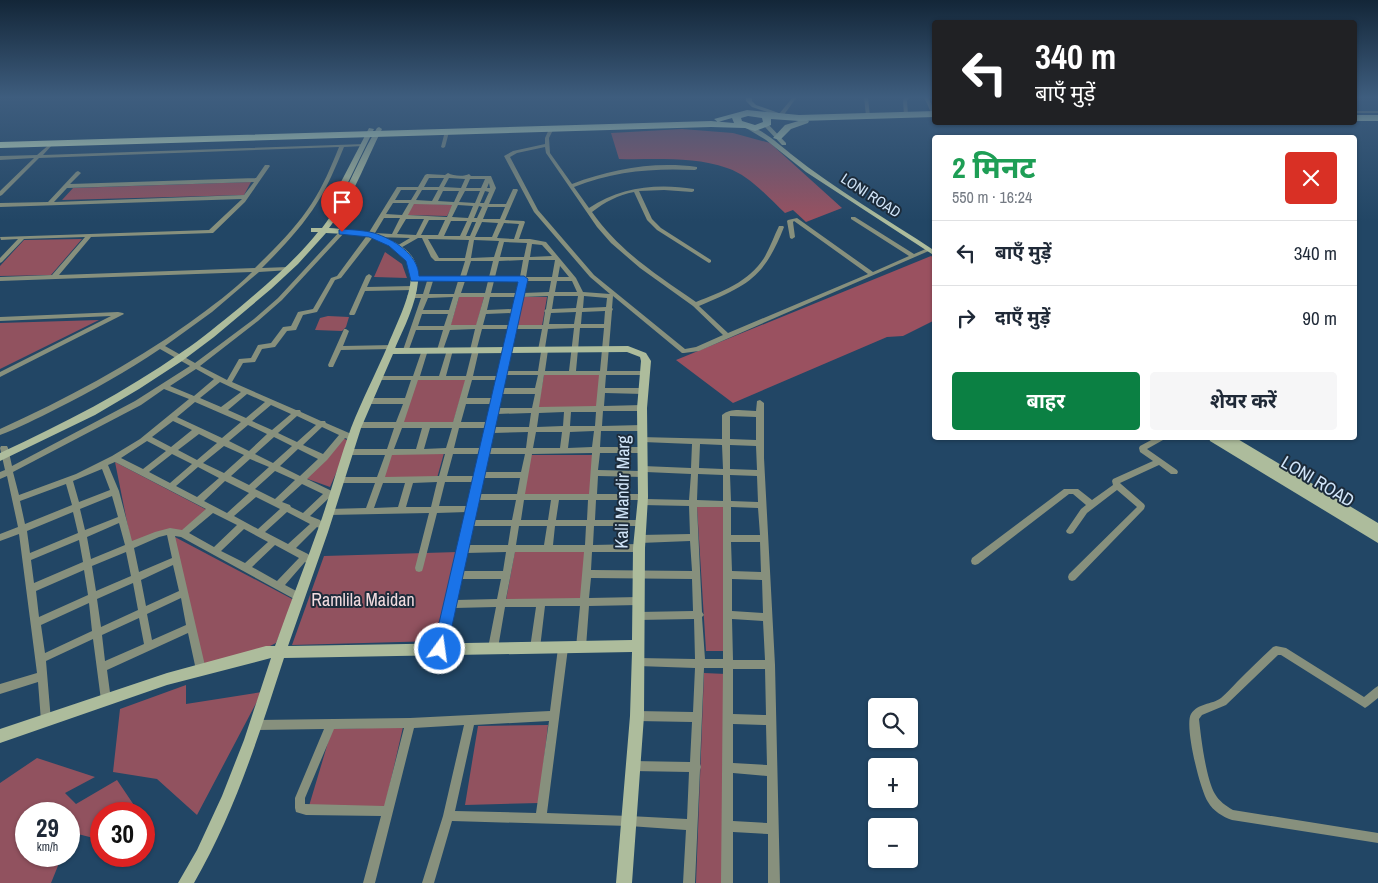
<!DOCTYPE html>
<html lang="hi">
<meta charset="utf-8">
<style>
:root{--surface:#fff;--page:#f6f6f7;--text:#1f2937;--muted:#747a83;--line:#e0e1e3;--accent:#0b8043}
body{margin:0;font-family:"Archivo Narrow","Noto Sans Devanagari",sans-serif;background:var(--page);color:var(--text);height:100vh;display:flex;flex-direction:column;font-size:19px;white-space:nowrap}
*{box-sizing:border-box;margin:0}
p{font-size:16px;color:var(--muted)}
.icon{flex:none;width:28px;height:28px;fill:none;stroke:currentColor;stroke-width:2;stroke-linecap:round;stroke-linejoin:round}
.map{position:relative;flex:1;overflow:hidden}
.drawer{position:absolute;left:932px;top:135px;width:425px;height:305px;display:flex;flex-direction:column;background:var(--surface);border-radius:5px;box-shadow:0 1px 4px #0004}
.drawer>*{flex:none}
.banner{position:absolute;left:932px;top:20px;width:425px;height:105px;border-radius:5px;box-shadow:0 1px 4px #0004;background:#202124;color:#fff;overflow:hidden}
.buttons{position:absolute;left:868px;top:698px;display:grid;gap:10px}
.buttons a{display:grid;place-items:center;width:50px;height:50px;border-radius:5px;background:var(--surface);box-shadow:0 1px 4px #0004;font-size:25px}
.speed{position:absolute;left:15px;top:802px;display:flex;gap:10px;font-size:25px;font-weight:700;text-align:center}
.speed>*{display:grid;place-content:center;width:65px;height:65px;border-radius:50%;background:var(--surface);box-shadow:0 1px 4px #0004;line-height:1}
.speed small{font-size:12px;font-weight:400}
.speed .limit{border:8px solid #d22;background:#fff;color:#111}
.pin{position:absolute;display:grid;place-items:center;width:42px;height:42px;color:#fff;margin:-51px -21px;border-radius:50% 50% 50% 0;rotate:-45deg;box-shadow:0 0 5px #0007}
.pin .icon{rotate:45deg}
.me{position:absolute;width:55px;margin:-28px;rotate:14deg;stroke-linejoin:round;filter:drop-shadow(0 0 4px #0008)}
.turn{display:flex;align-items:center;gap:18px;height:105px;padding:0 20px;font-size:22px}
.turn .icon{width:65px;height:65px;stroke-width:2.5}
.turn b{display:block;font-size:35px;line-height:42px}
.round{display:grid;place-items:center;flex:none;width:52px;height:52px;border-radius:5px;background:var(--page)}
.headline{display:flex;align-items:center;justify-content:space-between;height:85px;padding:0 20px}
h1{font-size:30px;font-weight:700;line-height:38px;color:#1e9e55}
.action{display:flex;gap:10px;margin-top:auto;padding:10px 20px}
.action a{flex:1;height:58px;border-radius:5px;background:var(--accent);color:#fff;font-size:20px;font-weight:700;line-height:58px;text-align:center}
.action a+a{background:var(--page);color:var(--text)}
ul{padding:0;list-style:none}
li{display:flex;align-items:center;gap:15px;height:65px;padding:0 20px;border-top:1px solid var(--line)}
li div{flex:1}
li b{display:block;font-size:19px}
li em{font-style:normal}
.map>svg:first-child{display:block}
</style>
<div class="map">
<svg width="1378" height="883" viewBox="0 0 1378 883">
<rect width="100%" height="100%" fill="#224665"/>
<path fill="#91525f" d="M251,182L244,195L62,200L73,188Z
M414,203L453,205L447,216L407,215Z
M82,239L51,275L0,276V266L24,240Z
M385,252L402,264L407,278L374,277Z
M459,297H484L476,327H450Z
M522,297H547L542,326L516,327Z
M328,316L349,317L346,327L342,331L315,330L320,318Z
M99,320L0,369V323Z
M544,375H602L599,407H538Z
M466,379L453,423L401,424L417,380Z
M342,438L350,441L330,487L305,478Z
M391,453H444L437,478H382Z
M530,455H594L591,495H523Z
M115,462L207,510L183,531L131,542Z
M697,507H725V651H706Z
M173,536L294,600L276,643L260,651L203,667Z
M586,550L581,599L506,600L515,551Z
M458,552L436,641L292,645L324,556Z
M704,673L726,674L722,883H696Z
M186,685V704L262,692L197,815L157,779L113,772L120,709Z
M548,725L539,803L465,805L478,726Z
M403,727L385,806H309L332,729Z
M37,758L95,777L65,793L76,804L117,780L140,814H101V840L78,834L69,846V814H26V856H62L51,883H0V783Z"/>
<path fill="#9a5160" d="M682,129L733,133L770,143L842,208L806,222L793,210L785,213C768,197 749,175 727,168C693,156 654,160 619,159L611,133Z
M931,256L935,258V320L903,336L887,337L733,403L676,360Z"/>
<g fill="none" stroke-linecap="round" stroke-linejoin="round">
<path fill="#87907d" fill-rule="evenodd" d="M793,97H797L783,116H779V114Z
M864,97H868L870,117L866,116Z
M905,97H909L907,101L908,115L906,116L904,115L903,101Z
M924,97H928L935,112V118L933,117Z
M1355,111H1378V113H1355Z
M550,127L554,128L549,138L550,153L572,184C611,169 655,161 697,167V169L695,170C653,168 614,171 574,187L589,208C620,187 657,183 694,189V191L692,192L664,190L639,191L652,219L661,228L711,260V262L709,263L657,230L647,220L634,192C618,195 605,202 592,212C619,251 657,275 696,302C721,292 749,282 764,258C770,248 774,236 779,226H783L784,227C764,278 748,285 699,306L728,333L868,274L794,221L793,222L795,237L792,239L790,238L787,221L788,220L797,218L873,272L909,256L851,219V217H855L914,254L928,248L931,250L699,351L684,353H682L613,296L612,308L613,309L612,311L607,371H645L648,373L645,375H606L605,388H643L647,391L643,394L605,393L604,406L642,405L646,408L642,411H603L602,426L642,425L646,428L642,431H601L600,447H643L646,448L647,450L646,452L643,453H600L598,470L640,471L639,469L640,467L643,466L691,468L692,444L643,442L640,441L639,439L640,437L722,439V415C731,407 745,411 756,411L757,401L760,400L764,403V458L775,665L780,883H768V834L733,832V883H721L723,668H704L700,764L701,767L700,770L695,883H683L686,830L629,826L452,821L434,883H422L443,816L464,725L414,728L375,883H363L381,816L306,815L296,812L295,808V798L324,729L257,730L253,729L252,725L253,721L257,720L410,718L550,711L558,648L560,645L563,644L566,645L568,648L547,813L629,816L687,819L689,772L633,771L629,770L628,766L629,762L633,761L690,762L692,722L637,721L634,719L632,716L634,713L637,711L693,712L695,668L638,666L635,665L633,662L635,659L638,658L695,659L694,619L638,620L635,619L633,616L635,613L638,612L693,611L692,579L591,578L589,598L639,597L642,598L643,601L642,604L639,605L589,606L586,647L584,650L581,651L578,650L576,647L580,606H545L540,648L538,651L535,652L532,651L530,648L536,607H505L498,648L496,651L493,652L490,651L488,648L496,607L454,608L445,649L443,652L440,653L437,652L435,649L467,512L437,513L423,568L422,571L419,572L416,571L415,568L429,513L329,515L326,514L325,512L326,510L329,509L366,508L375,483H339L336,482L335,480L336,478L339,477H377L385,455H348L345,454L344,452L345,450L348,449H387L394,428H357L353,425L357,422H396L403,404H368L364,401L368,398H405L411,380H378L375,378L376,376H413L422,350L425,348L428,350L420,376H439L447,350L450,348L453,350L446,376H466L472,352L470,350L475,329L450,330L443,350L440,352L437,350L443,330H416L408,352H406L403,350L421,298H410L407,296L410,294H423L427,281L413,280V278L460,277L465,261H435L431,257L422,238H418L397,250L394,248L395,247L410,238L373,237L341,278L335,280L317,312L303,315L296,330L287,331L275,347L262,349L255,362L243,363L232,382L296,410H300L301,412L321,421H325L326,423L356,436L357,438L353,441L345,438L327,460L307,479L336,493L337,495L336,497L333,498L330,497L310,516L320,520C322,523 326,523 328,527L327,529L324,530L317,527L296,548L308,554L315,562L314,565L311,566L305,562L285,585L302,594L303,597L302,600L299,601L296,600L181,537L175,536L206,670L204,673L201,675L198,673L196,670L188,633L107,670L111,700L109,703L106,705L103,703L101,700L93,639L46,661L51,721L50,725L46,726L42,725L41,721L38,682L0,694V684L37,673L19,534L0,541V534L18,527L7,476L0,479V472L5,470L0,448L1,446H7L8,448L12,466L135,401L190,366L160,349C127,371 92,391 56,409C38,418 19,428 0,435V429C66,399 130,365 189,323C211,307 233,291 252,272L0,281V277L52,275L85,237L24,239L2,262L0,263V258L18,239L1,240L0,237L209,230L242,199L0,207V203L48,202L76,172L78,171L81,173L70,184L256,178L265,165H269L270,166L245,202L213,233L91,237L59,275L255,268C275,248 296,228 312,203C323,186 331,167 339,147L39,158L2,195L0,196V191L34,158L0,160V156L37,155L51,143L53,144L43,155L365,144V145L363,146L344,147C336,166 328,186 317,203C302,227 282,248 262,268L288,267L291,269L290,270L259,272L212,312L165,346L195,363L254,319L278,298L340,231H344V233L282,300L258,321L200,366L227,380L239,359L251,358L258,345L271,343L283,327L291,326L298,312L313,309L331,278L337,276L368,234L397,187H418L425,175L427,174L445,175L448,173C453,176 464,177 469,174L471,176H491L496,188L489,204H506L513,189H517L518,190L505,220L524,221L525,222L519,239H530L546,242L576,278L583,292L610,294L590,277L534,212L504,156L513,151L545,144V138ZM545,147L546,153L597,227L611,243L640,268L693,306L723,335L696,347L685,349L594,275L538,210L510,157L517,153ZM429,178H444L439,187H424ZM449,178L465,179L461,188L444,187ZM470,179H485L481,188H466ZM254,182L244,195L54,202L67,188ZM489,183L490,188H487ZM401,190H417L411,200H395ZM422,190H438L432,201L416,200ZM443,191H459L454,202L438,201ZM465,191H480L475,203L459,202ZM485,191L489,192L484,203H480ZM393,203H409L402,215L386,214ZM414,204L452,205L447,217L408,215ZM458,205L473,206L468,218L452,217ZM479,206L482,207L477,218H474ZM488,207H505L500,219H483ZM384,218H400L392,234L375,233ZM406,219H424L416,235L397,234ZM429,220H445L438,235H421ZM451,221H467L460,236H444ZM472,222H476L470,236H466ZM482,222L498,223L492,237H475ZM504,223L519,224L514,239L497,238ZM428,239L469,240L465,258H439ZM474,240L499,241L494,257L471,258ZM504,242L527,243L524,257H500ZM532,244L542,245L552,256L530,257ZM523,260L520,277H495L499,261ZM529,260H555L552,277H526ZM471,261H493L489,277H466ZM560,266L569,277H558ZM433,281H458L454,294H429ZM465,281H488L485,293H461ZM494,281H519L516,293H491ZM525,281H551L549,292L523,293ZM557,281H572L577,292H555ZM548,296L546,309L544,311L545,312L543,325H516L519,313L520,311L519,310L522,297ZM554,296H578L576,308L552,309ZM584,296L607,298L606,307L583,308ZM453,297L449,310H423L428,298ZM459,297H484L476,325H451ZM490,297H516L513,309L487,310ZM605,311L604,324H581L582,312ZM576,312L574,324H549L551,313ZM512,313L510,325H483L486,314ZM422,314H448L444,326H418ZM574,328L569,371H545L548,350L545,348L548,329ZM580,328H604L600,371H576ZM482,329H509L499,376H473L479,350L477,348ZM515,329H542L538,350L541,352L538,371H507ZM196,369L214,379L194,396L170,386ZM506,375H538L535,388H503ZM544,375H599L596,406L539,407ZM418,380H465L453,422H404ZM472,380H498L493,398H467ZM220,382L241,392L221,407L200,398ZM164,389L189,399L140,439L112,456L76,474L19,495L13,472L141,405ZM247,394L265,402L246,418L228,410ZM502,394H535L532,408H498ZM195,402L241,422L222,438L177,417ZM466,404H492L488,422H461ZM271,405L291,414L272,430L252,421ZM564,412L563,426L537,427L539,413ZM571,412H596L595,426H570ZM531,413L529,427H494L497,414ZM297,416L316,425L297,442L278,433ZM730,416L756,417V440L730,439ZM173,421L192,430L171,447L152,437ZM248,425L267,434L249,451L229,441ZM322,427L339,435L323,454L303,445ZM402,428H422L416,449H394ZM430,428H452L446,448L424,449ZM459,428H487L482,448H454ZM594,431L592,447L568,448L570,432ZM528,432L526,448H489L493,433ZM536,432H562L560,448H533ZM199,434L217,443L197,460L178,450ZM274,437L292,446L273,463L255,454ZM147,441L166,451L143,469L121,458ZM700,444L722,445L723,469L699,468ZM730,445L756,446L757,470L730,469ZM224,446L244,455L224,473L203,463ZM298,449L318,459L300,476L280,466ZM592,453L589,494H525L532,454ZM172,454L192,464L170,483L149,472ZM445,454L439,476L385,477L392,455ZM453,454H481L475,476H447ZM488,454H525L521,472H484ZM250,459L269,467L249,485L231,476ZM115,462L206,509L182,530L170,528L155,532L132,541L119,491L108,465ZM198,467L219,478L197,497L176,486ZM102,469L110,490L79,502L73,481ZM275,471L295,480L275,499L255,489ZM646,472L691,474L689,500L646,499L647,497L646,495L643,494H597L598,476L643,477L646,476L647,474ZM698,474L723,475V501L697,500ZM730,475L757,476L758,502L731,501ZM483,478H520L517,494H479ZM225,481L249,493L227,513L204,501ZM437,482L431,507H406L413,483ZM445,482H474L469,506H439ZM383,483H405L398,507L374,508ZM66,484L72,505L25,524L20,501ZM302,484L323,494L303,513L291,507L290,505L282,502ZM112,496L118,517L85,530L80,509ZM256,497L280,509L258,529L234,516ZM478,500H516L512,520H474ZM524,500H551L548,520H521ZM559,500H588L587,520H556ZM596,500H639L638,502L639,504L642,505L689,506L690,534L640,535L637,537L636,539L637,541L640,543L690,541L692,571L591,570L592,552H639L642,551L643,548L642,545L639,544L593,545L594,526H641L644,525L645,523L644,521L641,520H595ZM697,507H723V659H705L702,617L704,615L702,612ZM731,507L758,508L760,535H731ZM73,512L78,533L30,553L27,531ZM287,512L310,524L288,544L265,532ZM213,513L237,525L214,547L189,533ZM119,523L125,545L91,559L87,537ZM472,526H511L508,545H468ZM519,526H547L544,545H516ZM555,526H586L585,545H553ZM244,529L268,542L245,563L221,551ZM167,535L172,558L139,572L134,548L159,537ZM79,540L83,562L34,583L31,560ZM731,542H760L761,572L732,571ZM275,545L299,558L277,581L252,567ZM126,552L131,576L96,591L92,566ZM506,552L503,571H462L466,553ZM515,552H584L580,598L506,599ZM173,565L179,591L146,606L141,580ZM84,570L88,595L39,617L36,591ZM460,579H501L497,599L456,600ZM732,579L762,580L763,613L732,611ZM133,583L138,610L101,627L97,599ZM181,598L186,625L152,640L147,614ZM89,603L92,631L45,653L41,625ZM139,618L144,644L105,661L102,635ZM732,619L763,621L765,660H733ZM733,669H765L766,715L733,714ZM549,721L536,813L455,811L474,725ZM733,724L766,725L767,765L733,763ZM404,728L384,806L305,804V798L334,729ZM733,773L767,776V823L733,821Z
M445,131L449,132L445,147L443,148L441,147Z
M369,274L372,276L367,287L413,286L416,288L413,290L365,291L355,314L354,315H350L349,314L366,276Z
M118,312L123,313L124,314L0,377V372L111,316L0,321V317Z
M344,329H346L349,331L343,346L393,345L396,347L393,349L341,350L333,367H329L328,365Z
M1155,438H1164L1163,440L1147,449L1177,470L1178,472L1177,474H1171L1159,465L1120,483L1121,484L1144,504L1145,506L1144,509L1075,580L1072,581L1069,580L1068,577L1069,574L1137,507L1117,490L1087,513L1073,533L1070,534L1067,533L1066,531L1081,509L1086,505L1073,494H1069L978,564L975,565L972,564L971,561L972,558L1064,489H1078L1092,500L1113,485L1112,481L1113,479L1153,461L1140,452L1139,448L1140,446Z
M1276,646L1286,648L1364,697L1375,688L1378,686V698L1368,706L1365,708L1362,706L1281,655H1278L1226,705L1202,715L1199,719C1201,738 1206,779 1215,794C1219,801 1226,806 1233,810L1378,833V843L1232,820C1223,817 1213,811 1208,802C1200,790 1184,725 1191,714C1198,703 1211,705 1221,698C1227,693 1232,687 1237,682C1249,670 1261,658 1273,647Z"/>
<path fill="#adbc9c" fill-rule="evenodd" d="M746,97H752V101L756,105L790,117L785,118L752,107L746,101Z
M764,124H768L786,143V145H782L764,126Z
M746,126C758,125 781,146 791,154C836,190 887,219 935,251V256L806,172L766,140L746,128Z
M379,127L382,129C365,163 353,198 329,228C361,230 423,237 418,282C416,304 404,328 395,348L628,346L646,353L651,361L647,408L648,497L645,548L644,716L632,883H616L630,716L632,652L284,658C259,735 235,812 194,883H178L197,850L222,796L244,740L271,658L167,685L0,743V729L167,673L266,646H275C290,603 307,561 322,518C332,488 340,458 351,428C362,400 376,373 388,345C395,327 415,289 410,270C400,236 355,234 326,233L298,264L271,289L214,337L182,361L139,389L95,415L0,461V453C63,424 125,392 182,352C202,339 220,323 239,308C267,284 295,261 318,232H311V228H322C346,197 357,161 377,128ZM627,352L640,357L641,361L637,408L638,497L633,548L632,640L288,646L328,532L361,428L393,354Z
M369,128L374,129L337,205L330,207L329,205Z
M1209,438H1221L1225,440L1224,438H1236L1378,523V543L1210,441Z"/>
<path fill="#caddb4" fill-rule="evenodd" d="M805,119L809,121L808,123L791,129L780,140L773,138L785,125Z"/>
<path fill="#e4fbca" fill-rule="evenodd" d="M747,110L799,115L935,111V117L799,121L771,119V125L755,131L745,128L711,127L0,148V142L711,121L734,123L732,118L718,122L714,119ZM748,116L762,118L763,122L755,125L742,121L741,118Z
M1355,115H1378V121H1355Z"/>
</g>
<linearGradient id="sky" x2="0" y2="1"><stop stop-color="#132638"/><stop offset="0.44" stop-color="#3e5d7e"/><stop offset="1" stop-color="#3e5d7e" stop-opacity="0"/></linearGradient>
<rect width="1378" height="221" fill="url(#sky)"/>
<path fill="#1a73e8" stroke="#114b97" d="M342,229C352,230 364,230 374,233C393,239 418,254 419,276H524L528,279L447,649L445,654L440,656L435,654L433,649L518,282L411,281L406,261L389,246L369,237L339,234V230Z"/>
<g text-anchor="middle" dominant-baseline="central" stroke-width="4" stroke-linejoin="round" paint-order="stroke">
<g font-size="15" fill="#d1e5f9" stroke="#1c2b3a">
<text transform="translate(871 195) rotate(33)">LONI ROAD</text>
</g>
<g font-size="18" fill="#d1e5f9" stroke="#1c2b3a">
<text transform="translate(1318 481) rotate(31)">LONI ROAD</text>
<text transform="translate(622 492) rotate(-89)">Kali Mandir Marg</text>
</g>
<g font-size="18" fill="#f2dbdf" stroke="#1c2b3a">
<text x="363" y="599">Ramlila Maidan</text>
</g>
</g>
</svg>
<div class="buttons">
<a><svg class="icon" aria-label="search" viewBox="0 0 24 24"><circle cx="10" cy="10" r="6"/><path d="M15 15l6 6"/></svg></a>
<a>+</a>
<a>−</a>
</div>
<div class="speed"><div>29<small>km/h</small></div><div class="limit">30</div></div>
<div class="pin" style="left:342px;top:232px;background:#d93025"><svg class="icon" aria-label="arrive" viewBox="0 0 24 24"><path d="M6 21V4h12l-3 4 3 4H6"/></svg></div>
<svg class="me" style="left:440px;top:649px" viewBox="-20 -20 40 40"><circle r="17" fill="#1a73e8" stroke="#fff" stroke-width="3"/><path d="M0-11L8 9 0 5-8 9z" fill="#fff"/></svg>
<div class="banner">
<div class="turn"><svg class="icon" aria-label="left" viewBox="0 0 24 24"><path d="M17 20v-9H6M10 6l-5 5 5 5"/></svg><div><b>340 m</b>बाएँ मुड़ें</div></div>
</div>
<section class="drawer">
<div class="headline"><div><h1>2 मिनट</h1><p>550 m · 16:24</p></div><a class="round" style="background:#d93025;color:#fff"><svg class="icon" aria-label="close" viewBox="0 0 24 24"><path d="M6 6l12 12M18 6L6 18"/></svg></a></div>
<ul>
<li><svg class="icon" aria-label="left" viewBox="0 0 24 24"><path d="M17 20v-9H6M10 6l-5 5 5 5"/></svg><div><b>बाएँ मुड़ें</b></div><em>340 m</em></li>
<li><svg class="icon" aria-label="right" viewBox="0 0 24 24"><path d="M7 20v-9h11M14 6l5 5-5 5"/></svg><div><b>दाएँ मुड़ें</b></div><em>90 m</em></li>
</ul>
<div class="action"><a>बाहर</a><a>शेयर करें</a></div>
</section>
</div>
